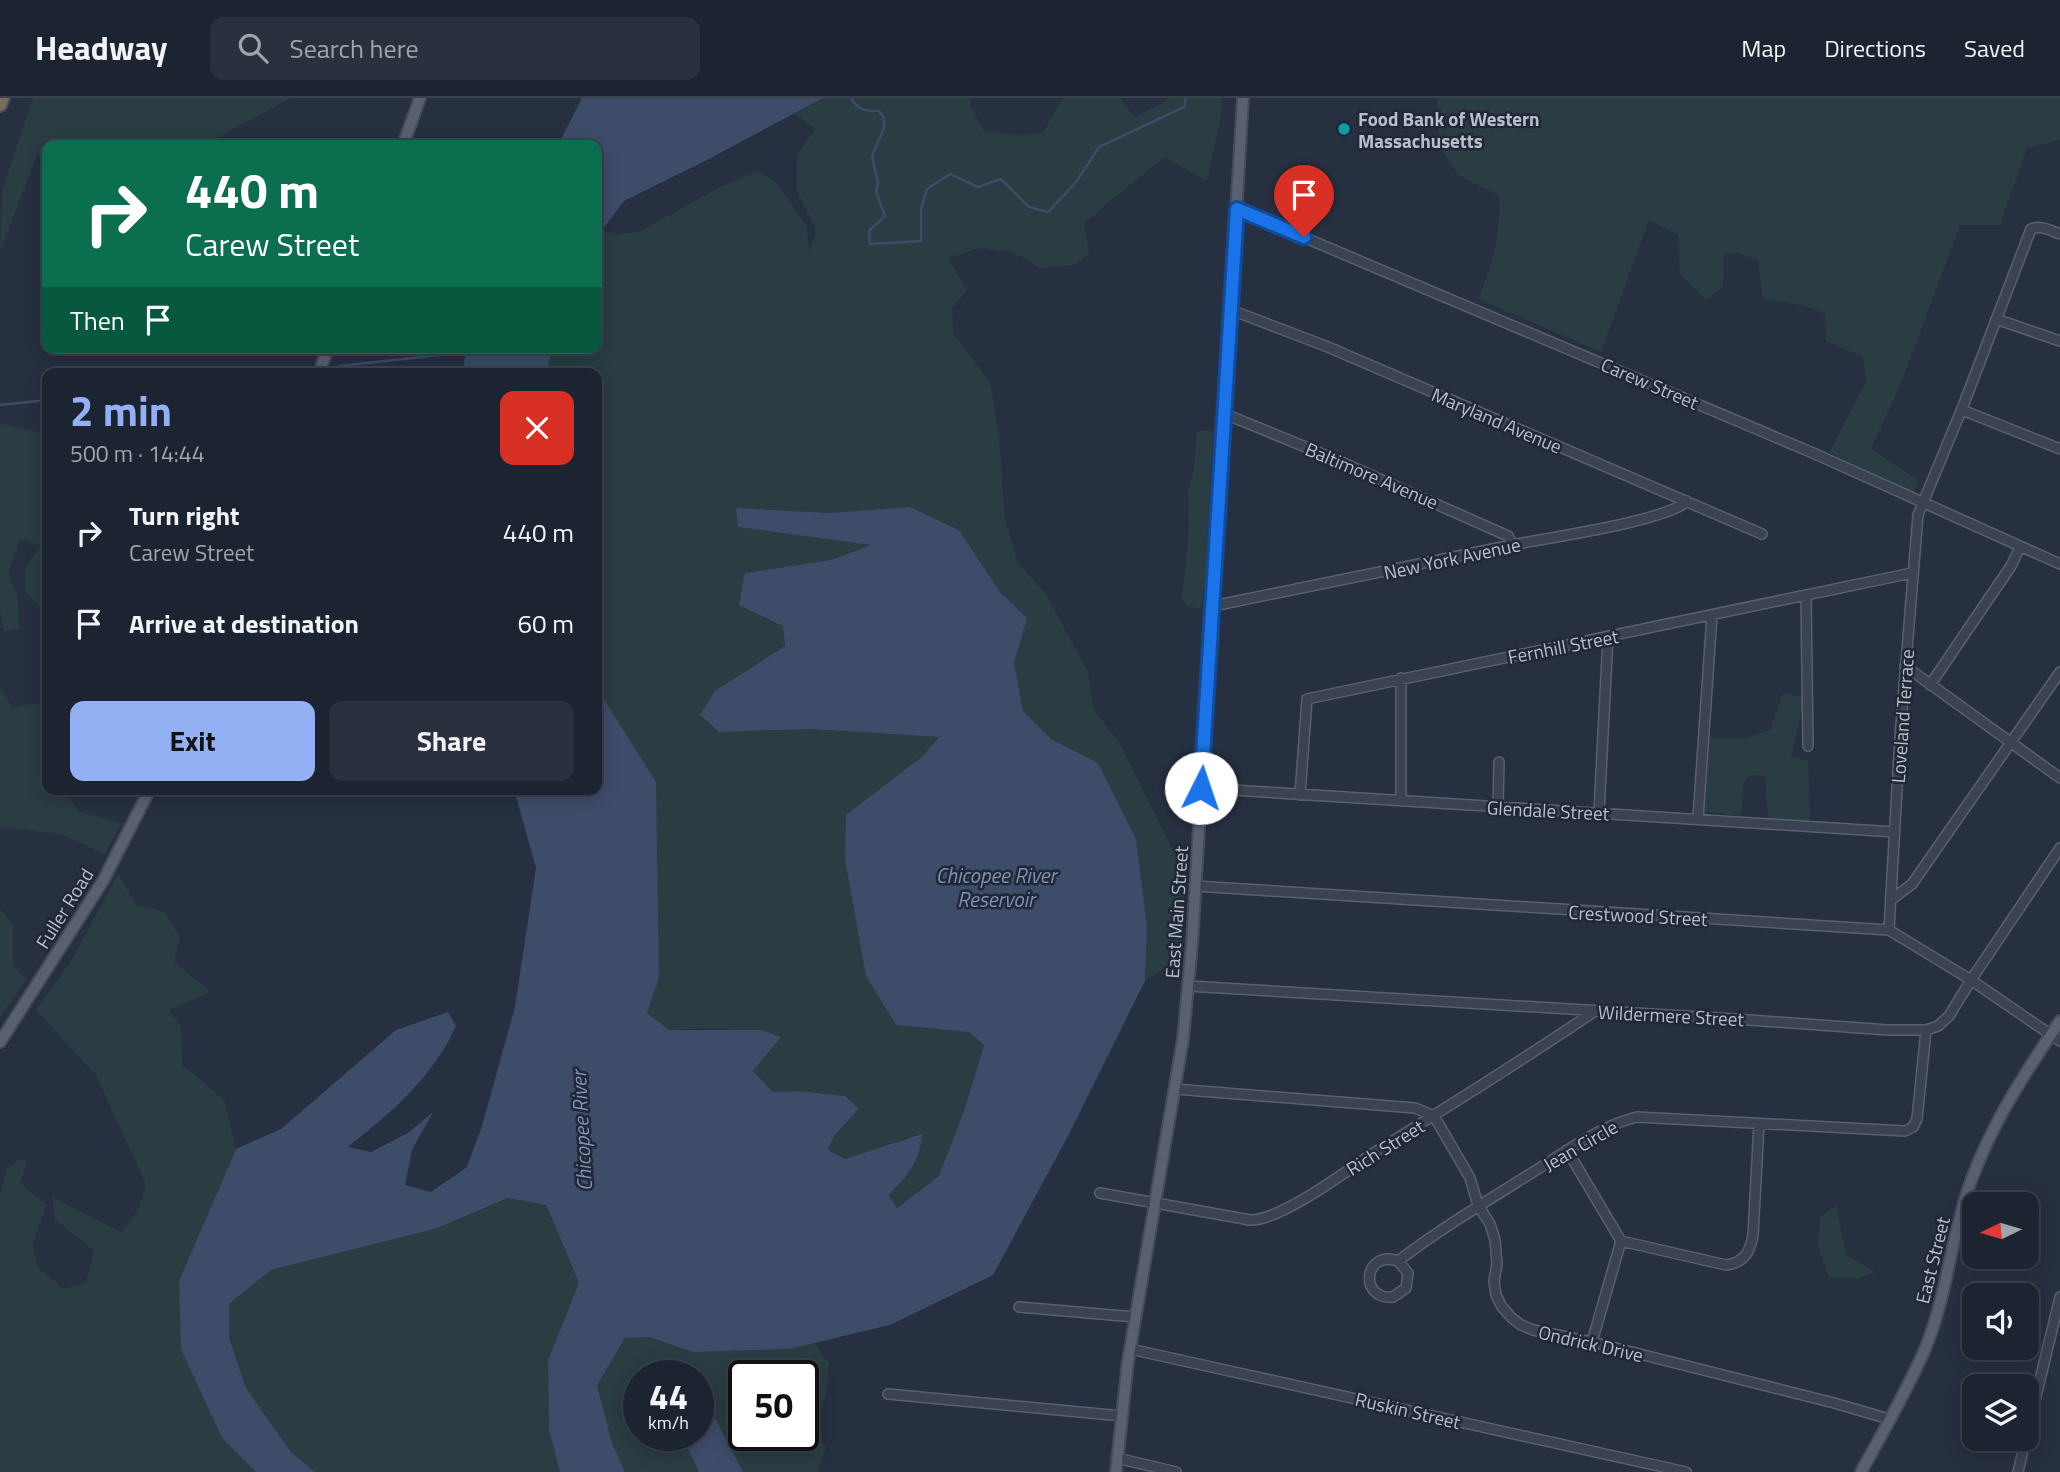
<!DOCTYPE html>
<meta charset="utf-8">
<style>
:root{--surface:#1d2431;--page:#2a303d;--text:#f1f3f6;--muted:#a0a4ab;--line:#3b414d;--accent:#93b0f5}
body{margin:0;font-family:"Titillium Web",sans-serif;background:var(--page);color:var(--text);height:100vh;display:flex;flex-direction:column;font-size:26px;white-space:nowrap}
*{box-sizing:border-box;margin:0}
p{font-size:23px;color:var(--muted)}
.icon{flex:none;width:38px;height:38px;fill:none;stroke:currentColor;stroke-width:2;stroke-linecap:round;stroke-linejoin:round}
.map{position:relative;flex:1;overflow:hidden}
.side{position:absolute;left:42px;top:270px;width:560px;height:427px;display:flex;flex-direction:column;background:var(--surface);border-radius:14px;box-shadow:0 4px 18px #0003,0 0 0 2px var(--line)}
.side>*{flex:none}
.guide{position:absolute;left:42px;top:42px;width:560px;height:214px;border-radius:14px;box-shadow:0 4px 18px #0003,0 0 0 2px var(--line);background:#0b6e4f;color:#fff;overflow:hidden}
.needle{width:46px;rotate:265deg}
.fabs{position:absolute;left:1962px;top:1094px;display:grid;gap:14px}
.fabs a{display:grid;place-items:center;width:77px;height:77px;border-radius:14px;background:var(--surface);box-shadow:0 4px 18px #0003,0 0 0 2px var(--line);font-size:35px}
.speed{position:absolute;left:623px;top:1262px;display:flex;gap:14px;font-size:35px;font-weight:700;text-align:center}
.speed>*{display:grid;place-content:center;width:91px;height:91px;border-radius:50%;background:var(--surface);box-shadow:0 4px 18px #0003,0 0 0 2px var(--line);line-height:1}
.speed small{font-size:18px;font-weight:400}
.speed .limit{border:4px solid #111;border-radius:10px;background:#fff;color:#111}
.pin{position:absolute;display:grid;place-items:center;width:60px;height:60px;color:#fff;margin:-72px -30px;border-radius:50% 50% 50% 0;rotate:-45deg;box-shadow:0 0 7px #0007}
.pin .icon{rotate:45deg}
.me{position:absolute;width:77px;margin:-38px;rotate:4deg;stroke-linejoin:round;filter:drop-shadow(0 0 5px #0008)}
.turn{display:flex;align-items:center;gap:24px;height:147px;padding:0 28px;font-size:32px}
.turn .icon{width:91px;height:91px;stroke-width:2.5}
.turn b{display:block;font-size:49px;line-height:60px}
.then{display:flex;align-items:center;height:66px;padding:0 28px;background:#0003;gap:14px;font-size:26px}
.round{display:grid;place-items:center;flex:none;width:74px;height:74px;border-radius:14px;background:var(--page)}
.overview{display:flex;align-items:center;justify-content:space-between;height:119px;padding:0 28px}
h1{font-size:42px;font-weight:700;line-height:52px;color:var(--accent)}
.action{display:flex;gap:14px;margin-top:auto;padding:14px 28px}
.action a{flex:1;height:80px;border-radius:14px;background:var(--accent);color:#111;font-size:28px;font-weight:700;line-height:80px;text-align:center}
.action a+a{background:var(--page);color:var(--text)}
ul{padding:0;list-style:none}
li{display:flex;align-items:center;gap:21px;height:91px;padding:0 28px}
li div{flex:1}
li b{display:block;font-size:26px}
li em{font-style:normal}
header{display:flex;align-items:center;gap:42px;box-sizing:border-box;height:98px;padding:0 35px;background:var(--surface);border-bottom:2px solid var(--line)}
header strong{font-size:33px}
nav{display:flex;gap:38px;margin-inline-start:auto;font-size:24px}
.search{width:490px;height:63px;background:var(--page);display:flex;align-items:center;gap:18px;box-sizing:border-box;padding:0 24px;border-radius:14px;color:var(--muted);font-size:26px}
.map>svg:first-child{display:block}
</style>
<header>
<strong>Headway</strong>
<div class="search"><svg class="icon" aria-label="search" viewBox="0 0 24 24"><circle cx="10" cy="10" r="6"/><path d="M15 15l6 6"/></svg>Search here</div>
<nav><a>Map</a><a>Directions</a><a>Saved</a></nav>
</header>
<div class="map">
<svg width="2060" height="1374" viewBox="0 0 2060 1374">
<rect width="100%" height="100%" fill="#273041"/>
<path fill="#293d42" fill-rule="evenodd" d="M33,0H291L213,42L168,47H47V57H37L0,153L2,93Z
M823,0H971L970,7L984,33L1018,37L1043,35L1059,6L1065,0H1120L1134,19L1161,6L1168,0H1222L1221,18L1207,83L1164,59L1084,125L1089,155L1075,167L1040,170L1013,154L978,150L948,160L967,192L952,210L953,234L990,285L999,337L1005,422L1018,465L1046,496L1088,574L1094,613L1119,644L1185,777L1183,858L1145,883L1147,829L1098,666L1051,641L1023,614L1014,565L1027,520L1000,494L959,432L910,409L830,415L736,410L738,429L872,447L831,462L745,475L783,528L785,548L716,593L701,617L719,634L812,631L939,639L845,762L866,878L896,927L970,934L984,947L964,1013L939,1078L897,1110L889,1097L904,1081L908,1039L882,1051L845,1061L828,1052L834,1038L859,1012L845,998L799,993L773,994L753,973L780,940L720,930L669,932L647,915L659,880L597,585V275H547L552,250H597V139L601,133L620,136L639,134L720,89L758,73L776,84L807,129L809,153L817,133L797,93V57L815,31L794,16Z
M1437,0H2060V42L2027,50L2000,127H1960L1904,278L1871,351L1918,382L1914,395L1829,355L1866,284L1863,259L1826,243L1825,216L1805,208L1763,200L1758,163L1739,155L1724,156L1723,189L1707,202L1680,176L1678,137L1649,122L1601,254L1478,201C1493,165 1501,137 1499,97L1459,78L1440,50Z
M0,326L47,336V386L43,391L47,394V517L25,494V470L41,447L20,441L8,475L18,500L19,531L4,533L0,513Z
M1213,332L1205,486L1201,511L1187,508L1182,501L1189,432L1188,395L1194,372L1197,333Z
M0,589L12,609L41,605L47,611V691H64L78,713L121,726L105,756L61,736L0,729Z
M1783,595L1805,599L1791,659L1808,662L1810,726L1768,722L1765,678L1751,677L1744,683L1741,717L1704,714L1709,640H1746L1770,632Z
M118,776L136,807L164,813L180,839L174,864L211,894L169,912L181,929L182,966L224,1002L236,1051L179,1183L222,1340L256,1374H0V1095L7,1070L21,1061L27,1064L20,1085L46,1107L32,1148L38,1169L63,1191L86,1185L94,1152L55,1122L52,1099L121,1134C135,1118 142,1107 146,1086L96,977L36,912L72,862Z
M0,811L13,827V868L27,881L0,919Z
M508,1100L545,1107L579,1185L548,1262L549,1332L560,1374H315L291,1354L246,1290L229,1240V1206L271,1172L435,1131Z
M1836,1108L1846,1157L1876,1174L1858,1180H1829L1818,1148L1820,1118Z
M648,1239L693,1254L789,1251L815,1245L829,1265L826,1299L808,1326L826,1349L817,1374H743L717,1321L698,1318V1278H639V1337H681L699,1374H625L612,1345L597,1287L625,1240ZM744,1278H803V1337H744Z"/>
<path fill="#3d4c69" d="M582,0H823L705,63L624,103L597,139V47H558Z
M466,250H552L547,275H463Z
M910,409L959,432L1000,494L1027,520L1014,565L1023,613L1051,641L1098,665L1136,741L1147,829L1145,883L1068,1038L993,1177L890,1227L789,1251L693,1254L649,1239L625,1240L597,1287L612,1345L625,1374H560L549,1332L548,1262L579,1185L546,1107L508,1100L435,1131L271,1172L229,1206V1240L246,1290L291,1354L315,1374H256L222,1340L181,1251L179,1183L236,1051L281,1031L396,932L448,914L456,928C450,939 445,951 437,961C414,996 380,1023 348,1049L371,1054L408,1035L433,1014L412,1052L405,1087L431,1094L467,1069L482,1028L515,909L536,770L514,691H597V585L600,595L656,684L659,880L647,915L669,932H761L781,939L753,973L773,994L799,993L845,998L859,1011L834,1038L828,1052L845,1061L922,1036C920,1064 908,1077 889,1097L897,1110L939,1078L964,1013L984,947L969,934L896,927L866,878L845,762L846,717L923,658L939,639L812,631L719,634L700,617L715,593L785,548L783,528L739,507L745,475L831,462L871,447L738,429L736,410L830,415Z
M698,1318L716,1321L743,1374H699L681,1337H698Z"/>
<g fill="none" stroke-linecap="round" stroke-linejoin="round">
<path stroke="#3d4c69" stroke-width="2.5" d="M851,0C859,13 865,13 879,13L884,20V30L872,58L878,85L876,94L885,118L869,133L870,146L921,143V111L927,91L950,76L978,89L1001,81L1029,109L1048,114L1076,84L1099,49L1184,9L1186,0
M339,268L468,254
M294,275L307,273
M0,307L47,302"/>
<g stroke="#59606e" stroke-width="12">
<path id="minor" d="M1237,111L1813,355L2060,466
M1231,212L1328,249L1762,436
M1996,221L2060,243
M1962,312L2060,351
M1225,316L1330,359L1508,438L1513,447
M1806,498L1808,648
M1213,508C1312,488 1412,468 1512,447C1546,440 1667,423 1687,403
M1905,568L2060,680
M1930,587L2011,468L2020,449
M1201,690L1895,734
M1300,697L1307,601L1912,475
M1401,703V580
M1498,709L1499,664
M1599,715L1608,539
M1698,721L1712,517
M1195,788L1889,832L1971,882L2060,943
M1891,802L1912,786L2060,574
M1889,832L1900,638L1918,417L1963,308L2031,131C2041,127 2050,132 2060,136
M1188,888L1735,921L1888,932H1926L1938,928L1949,918L1971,882L2060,750
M1175,991L1415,1010L1434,1018L1470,1080L1478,1107L1490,1126L1495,1142L1497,1166L1494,1183L1496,1197L1502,1209L1512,1220L1521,1227L1533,1232L1592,1244L1834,1305L1889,1321
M1567,1052L1621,1143L1592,1244
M1100,1095L1250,1122C1280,1123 1348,1072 1375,1054C1449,1008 1523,962 1595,913
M1621,1143L1726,1167C1744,1165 1750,1154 1753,1137L1759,1026
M1398,1163L1408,1175L1406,1190L1393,1199C1358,1202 1364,1151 1398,1163C1443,1129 1490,1101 1538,1071C1570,1051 1600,1028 1637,1019L1905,1033L1913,1029L1917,1021L1926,932
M1019,1209L1135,1219
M1130,1251L1686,1374
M888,1296L1122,1318
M2026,1340L2060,1199
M1117,1360L1176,1374
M2018,1374L2026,1340"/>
</g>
<g stroke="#454b5a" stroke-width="14">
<path id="major" d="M403,47L420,0
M319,275L328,250
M0,944L103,783L150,691
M1116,1374L1128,1263L1183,941L1192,846L1243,0
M1861,1374C1883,1334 1907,1293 1925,1251C1945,1203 1950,1151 1965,1101C1985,1036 2022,979 2060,923"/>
</g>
<g stroke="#464d5b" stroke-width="16">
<path id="highway" d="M0,7L3,0"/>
</g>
<use href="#minor" stroke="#3b4251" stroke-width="9"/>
<use href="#major" stroke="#596171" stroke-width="10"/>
<use href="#highway" stroke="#776e58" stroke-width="12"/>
</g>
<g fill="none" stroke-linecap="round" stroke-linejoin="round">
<g stroke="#114b97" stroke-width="18">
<path id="route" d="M1201,690L1237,111L1304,139"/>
</g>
<use href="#route" stroke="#1a73e8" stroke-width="12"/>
</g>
<circle fill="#0f9aa8" stroke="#202736" stroke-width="2.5" cx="1344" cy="31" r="7"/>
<g text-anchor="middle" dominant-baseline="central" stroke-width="5" stroke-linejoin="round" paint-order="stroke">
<g font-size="19" font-weight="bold" fill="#b8becb" stroke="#202736" text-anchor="start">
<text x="1358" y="20">Food Bank of Western<tspan x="1358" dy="22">Massachusetts</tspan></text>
</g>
<g font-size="19" fill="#b8becb" stroke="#202736">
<text transform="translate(1650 285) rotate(23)">Carew Street</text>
<text transform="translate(1497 322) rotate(23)">Maryland Avenue</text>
<text transform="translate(1372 377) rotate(23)">Baltimore Avenue</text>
<text transform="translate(1452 460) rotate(-12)">New York Avenue</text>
<text transform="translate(1563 548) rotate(-11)">Fernhill Street</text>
<text transform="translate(1902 618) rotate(-86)">Loveland Terrace</text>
<text transform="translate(1548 712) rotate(3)">Glendale Street</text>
<text transform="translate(64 810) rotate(-58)">Fuller Road</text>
<text transform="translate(1176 814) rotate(-86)">East Main Street</text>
<text transform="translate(1638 817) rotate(3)">Crestwood Street</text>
<text transform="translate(1671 917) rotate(3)">Wildermere Street</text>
<text transform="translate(1580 1047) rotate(-30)">Jean Circle</text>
<text transform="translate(1385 1049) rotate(-32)">Rich Street</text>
<text transform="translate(1932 1162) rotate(-76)">East Street</text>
<text transform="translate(1591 1245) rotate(13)">Ondrick Drive</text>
<text transform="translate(1408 1312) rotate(13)">Ruskin Street</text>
</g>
<g font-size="21" font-style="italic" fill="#8091b2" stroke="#202736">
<text x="996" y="777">Chicopee River<tspan x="996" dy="24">Reservoir</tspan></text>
<text transform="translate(581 1033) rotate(-93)">Chicopee River</text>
</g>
</g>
</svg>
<div class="fabs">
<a><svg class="needle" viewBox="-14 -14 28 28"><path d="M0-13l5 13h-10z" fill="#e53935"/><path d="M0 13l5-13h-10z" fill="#a0a4ab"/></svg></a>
<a><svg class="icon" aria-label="sound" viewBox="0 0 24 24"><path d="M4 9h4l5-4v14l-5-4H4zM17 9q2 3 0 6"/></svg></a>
<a><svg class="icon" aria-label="layers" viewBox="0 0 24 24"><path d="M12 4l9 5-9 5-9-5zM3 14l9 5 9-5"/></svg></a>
</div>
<div class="speed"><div>44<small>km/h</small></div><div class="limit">50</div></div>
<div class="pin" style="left:1304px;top:139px;background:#d93025"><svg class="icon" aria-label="arrive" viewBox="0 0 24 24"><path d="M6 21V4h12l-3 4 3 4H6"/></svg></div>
<svg class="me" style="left:1201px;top:690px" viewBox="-20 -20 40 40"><circle r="19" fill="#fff"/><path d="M0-13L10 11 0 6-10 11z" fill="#1a73e8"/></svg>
<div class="guide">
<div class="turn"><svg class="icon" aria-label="right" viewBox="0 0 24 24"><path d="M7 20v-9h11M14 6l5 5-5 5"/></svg><div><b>440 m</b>Carew Street</div></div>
<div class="then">Then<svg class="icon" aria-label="arrive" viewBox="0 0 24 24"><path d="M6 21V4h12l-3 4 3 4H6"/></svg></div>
</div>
<section class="side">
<div class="overview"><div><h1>2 min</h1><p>500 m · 14:44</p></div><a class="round" style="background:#d93025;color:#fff"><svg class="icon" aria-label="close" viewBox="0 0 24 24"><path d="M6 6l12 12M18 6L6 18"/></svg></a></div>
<ul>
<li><svg class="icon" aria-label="right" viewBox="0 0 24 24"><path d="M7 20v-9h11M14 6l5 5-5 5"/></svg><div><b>Turn right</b><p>Carew Street</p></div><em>440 m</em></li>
<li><svg class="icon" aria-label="arrive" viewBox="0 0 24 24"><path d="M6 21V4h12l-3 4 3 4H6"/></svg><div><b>Arrive at destination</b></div><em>60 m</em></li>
</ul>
<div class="action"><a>Exit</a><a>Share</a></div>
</section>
</div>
